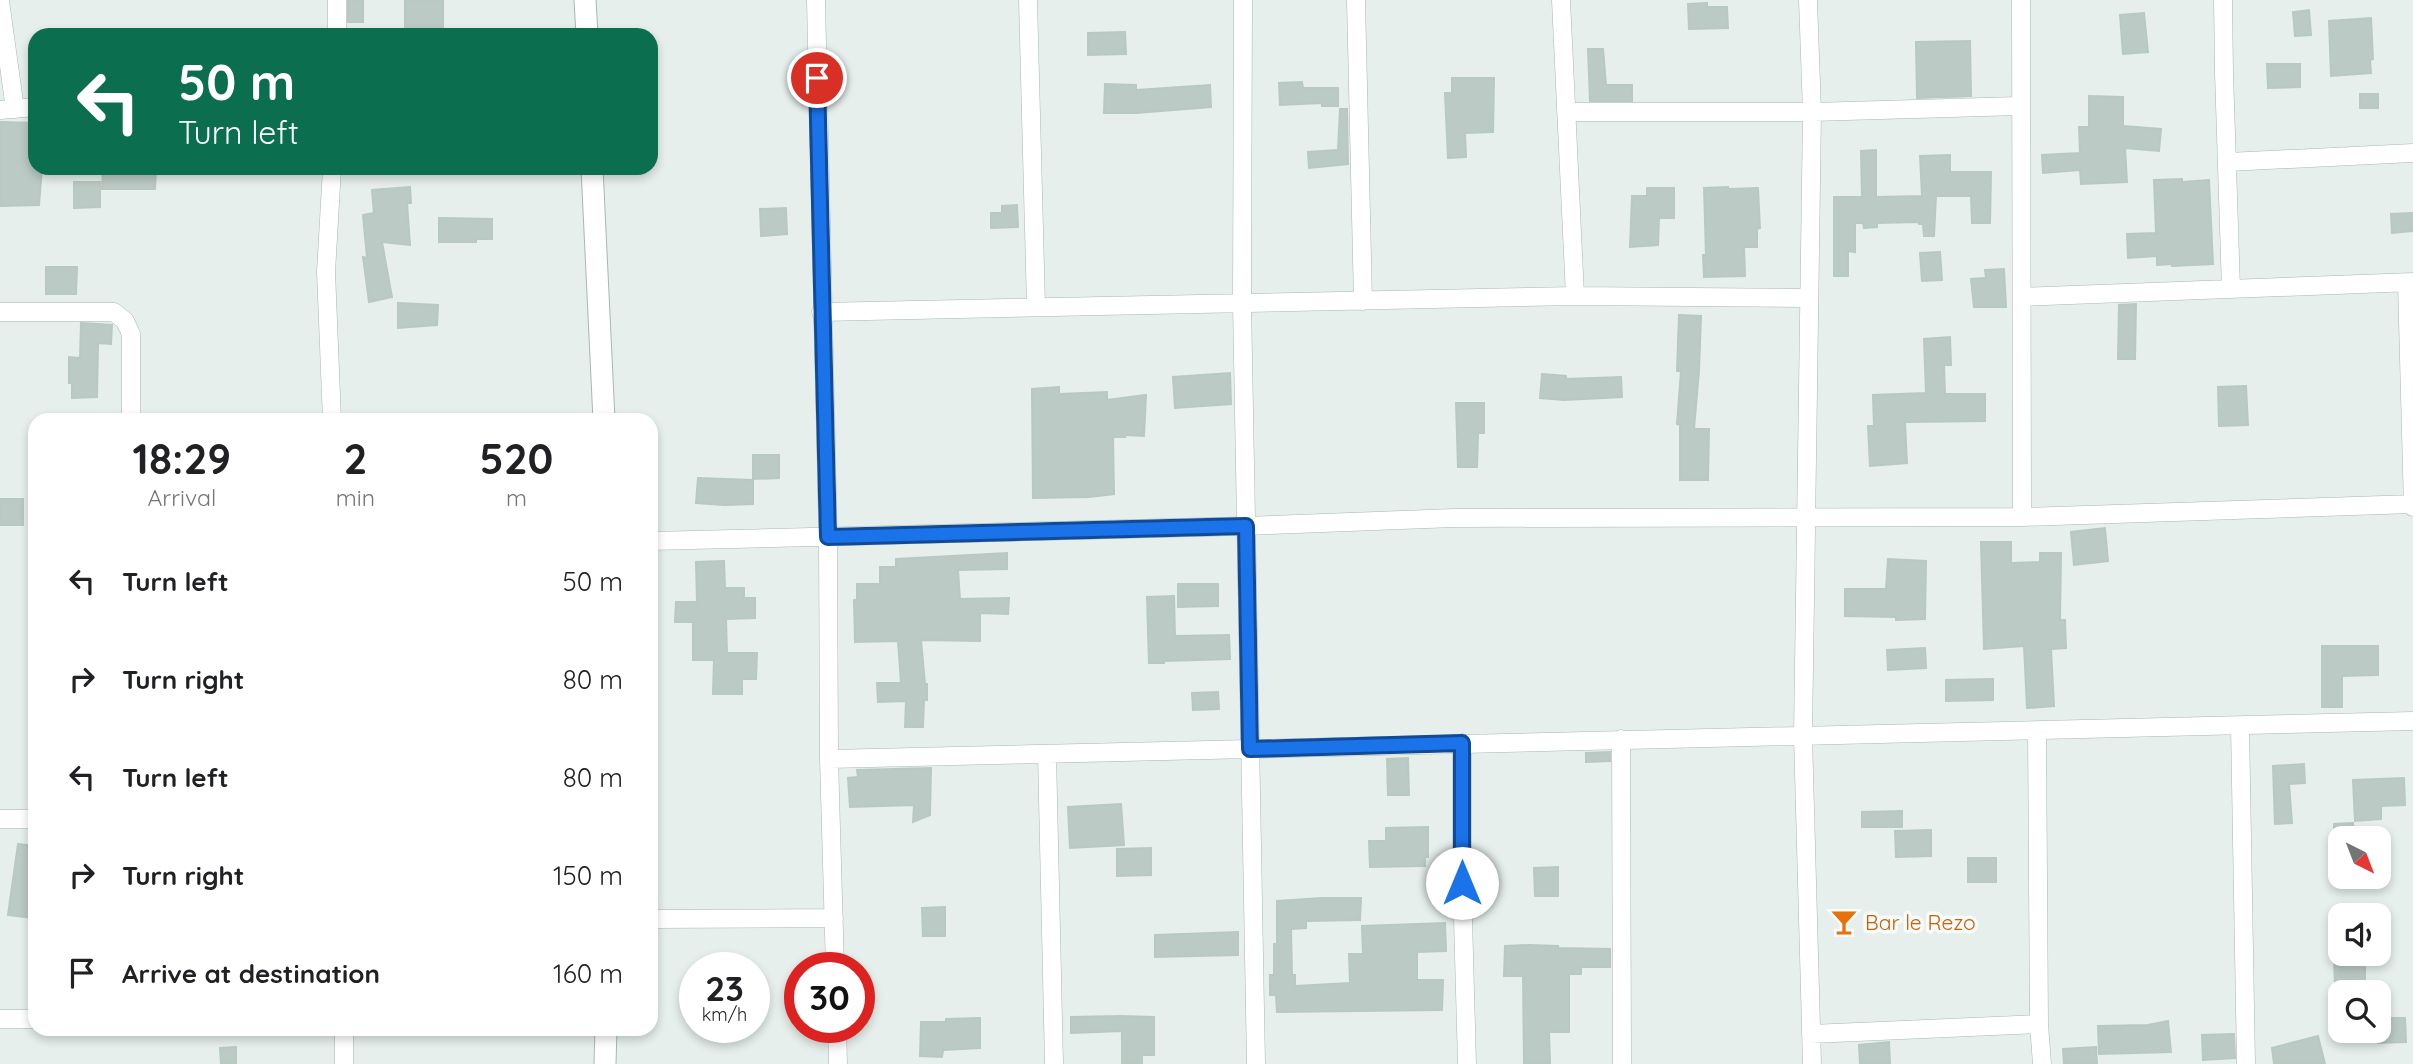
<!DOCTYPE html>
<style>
:root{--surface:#fff;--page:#f6f6f6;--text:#202124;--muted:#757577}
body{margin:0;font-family:Quicksand,sans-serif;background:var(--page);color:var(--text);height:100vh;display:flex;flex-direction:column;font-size:26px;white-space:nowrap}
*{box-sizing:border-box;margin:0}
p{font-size:23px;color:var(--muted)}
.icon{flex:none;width:38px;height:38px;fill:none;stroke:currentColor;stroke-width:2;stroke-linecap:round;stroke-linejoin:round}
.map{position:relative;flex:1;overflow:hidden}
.sheet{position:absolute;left:28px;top:413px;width:630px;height:623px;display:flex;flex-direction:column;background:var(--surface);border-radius:21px;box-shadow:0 4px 10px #0003}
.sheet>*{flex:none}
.banner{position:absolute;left:28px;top:28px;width:630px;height:147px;border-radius:21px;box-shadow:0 4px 10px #0003;background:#0b6e4f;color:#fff;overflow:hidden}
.needle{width:46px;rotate:138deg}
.buttons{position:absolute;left:2328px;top:826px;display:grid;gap:14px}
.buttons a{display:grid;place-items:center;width:63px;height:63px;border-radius:14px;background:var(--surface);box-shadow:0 4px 10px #0003;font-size:35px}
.speed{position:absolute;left:679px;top:952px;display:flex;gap:14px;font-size:35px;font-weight:700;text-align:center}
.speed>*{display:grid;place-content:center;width:91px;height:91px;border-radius:50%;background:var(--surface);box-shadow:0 4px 10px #0003;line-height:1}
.speed small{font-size:18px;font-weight:400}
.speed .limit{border:10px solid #d22;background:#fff;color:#111}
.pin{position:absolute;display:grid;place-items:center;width:60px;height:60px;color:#fff;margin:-30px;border:4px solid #fff;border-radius:50%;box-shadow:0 2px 7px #0007}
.me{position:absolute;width:77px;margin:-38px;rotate:0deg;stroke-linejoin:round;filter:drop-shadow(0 0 5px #0008)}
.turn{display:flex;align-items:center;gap:24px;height:147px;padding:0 35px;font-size:32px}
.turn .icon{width:91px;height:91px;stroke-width:2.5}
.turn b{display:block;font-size:49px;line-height:60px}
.eta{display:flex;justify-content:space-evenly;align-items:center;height:119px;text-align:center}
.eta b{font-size:42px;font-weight:800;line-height:49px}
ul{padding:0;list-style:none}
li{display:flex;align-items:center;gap:21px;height:98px;padding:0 35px}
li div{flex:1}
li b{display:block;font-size:26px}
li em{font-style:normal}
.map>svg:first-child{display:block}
</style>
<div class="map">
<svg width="2413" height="1064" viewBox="0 0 2413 1064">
<rect width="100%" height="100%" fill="#e6efeb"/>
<path fill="#bbcac4" stroke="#b8c9c2" stroke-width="2" d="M348,0H363V22H348Z
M405,0H443V31L405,32Z
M1707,3V7H1727L1728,28L1689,29L1688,4Z
M2309,10L2311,35L2295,36L2293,12Z
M2144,13L2148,52L2123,54L2120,15Z
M2371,18L2373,59L2370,60L2371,73L2331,76L2329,21Z
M1125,32L1126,54L1088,55V33Z
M1970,41L1971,96L1917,98L1916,42Z
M1588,49H1603L1606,85H1632V101H1590Z
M2267,64H2300V87L2268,88Z
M1452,78H1494L1493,132L1465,133L1466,157L1448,158L1445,93H1452Z
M1302,82L1303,88H1338V106H1322V103L1280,105L1279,83Z
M1105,84L1136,85V90L1210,85L1211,107L1136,113H1104Z
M2360,94H2378V108H2360Z
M2089,96L2123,97V126L2161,129L2159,151L2125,148L2127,182L2081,184L2080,170L2043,173L2042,155L2080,153L2079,127H2089Z
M1340,109H1347L1348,164L1309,168L1308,152L1338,150Z
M0,122L35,123V168H42L39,205L0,206Z
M1876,150V197L1922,196L1920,156L1950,155V172H1991L1990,223H1972L1971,196H1936L1934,236H1924L1923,224H1919V222L1877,223V227L1864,228L1863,223H1855V252L1848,251V276H1834V197H1862L1861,151Z
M103,168H156L155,189H102Z
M2182,179V182L2209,180L2213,264L2172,266V264L2157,265V256L2128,258L2127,234L2156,233L2154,180Z
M74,182H100V207L74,208Z
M410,187L411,203H407L410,245L382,242L392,297L369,302L363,257L367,258L363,215L374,213L372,190Z
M1728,187V189L1758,188L1760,228L1757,229V247H1744L1745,276L1704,277L1703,255H1706L1704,188Z
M1647,188H1674V218H1659L1658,245L1630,247L1632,196H1647Z
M1017,205L1018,227L991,228V213H1002V206Z
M786,208L787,234L761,236L760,209Z
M2413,213V231L2392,233L2391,214Z
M439,218L492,219V239H476V242H439Z
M1940,252L1942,280L1922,281L1920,253Z
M46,267H77L76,294H46Z
M2004,269L2006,307H1974L1971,279L1986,278L1985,270Z
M398,303L438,305L437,325L398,328Z
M2136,304L2135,359H2118L2119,305Z
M1679,315L1701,316L1699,371L1694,429H1709L1708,480H1680V425L1677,424L1681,371H1677Z
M81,323L112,325L111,344L98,343L97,397L72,398V383H69V357L80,358Z
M1950,337L1951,365H1944L1945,394H1985V421L1905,422L1907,463L1870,466L1868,426H1874L1873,395L1926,393L1924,339Z
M1230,373L1231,404L1175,408L1173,377Z
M1542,374L1566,376V379L1621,377L1622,397L1564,400L1540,398Z
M2246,386L2248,425L2219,426L2218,387Z
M1059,387V394L1107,392V400L1146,395L1144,436L1125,435V437H1113L1114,494L1089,497L1033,498L1032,389Z
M1456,403H1484V433H1478L1477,467H1458Z
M753,455H779V478L753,479Z
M698,478L753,480V504L725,505L696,503Z
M0,499H23V525H0Z
M2105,528L2108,561L2074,565L2071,532Z
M1981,542H2011V563L2040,562V553H2061L2060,620H2065L2066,648L2051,649L2054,706L2027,708L2024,646L1984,649Z
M1007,553V569L958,570L960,599L1009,598L1008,614L980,613V641L921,640L925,684H927V700H924L923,727H905L906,701L878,702L877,683H901L898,641L855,642L854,600H857V584H880V567H896V559Z
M1888,559L1926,561L1925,619L1896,620V617L1845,616V589H1886Z
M724,561L725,588H744V598H755V618L726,619L727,653H757L756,679H742V694H713L714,660H693V622H675L676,602H697L696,562Z
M1178,584H1218V606L1178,607Z
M1174,596L1175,636L1229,635L1230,659L1164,661V663H1149L1147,597Z
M2322,646H2378V675L2342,676V707H2322Z
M1925,648L1926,668L1888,670L1887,650Z
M1993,679V700L1946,701V680Z
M1218,692L1219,709L1193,710L1192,693Z
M1610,752V761L1586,762V753Z
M1408,758L1409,795H1388L1387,759Z
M2304,764L2305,783L2289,784L2292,823L2275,824L2273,766Z
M931,768L930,815L913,822L914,805L850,807L848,778L858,777L857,770Z
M2404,778L2405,805L2381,806V819L2355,821L2353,780Z
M1121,804L1124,845L1070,848L1068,807Z
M1902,811V827H1862V812Z
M2353,823L2354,838H2334V824Z
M1428,827V857H1425V866L1370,867L1369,841H1386V828Z
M1931,830V856L1896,857L1895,831Z
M18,844L35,846V892L31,918L8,915Z
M1151,848V875L1117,876V849Z
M1968,858H1996V882H1968Z
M1558,867V896H1535L1534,868Z
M1322,898H1361L1360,920L1306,921V928L1291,929L1292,975H1295V986L1350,983L1349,954H1363L1362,926L1445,923L1446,951L1417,952V980H1443L1442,1010L1277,1012L1276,995H1270V975H1274V944H1277V901Z
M945,907V936H923L922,908Z
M1238,932V955L1155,957V935Z
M1529,945L1558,946V948L1610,949V967H1581V974H1569V1032H1549L1550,1064H1524L1523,976H1504L1505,946Z
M2334,954H2365V989H2335Z
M1120,1016L1154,1017V1055H1142V1064H1122V1031L1071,1033V1017Z
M980,1018V1048L943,1050L942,1057L920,1056L921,1022H946V1019Z
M2378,1018H2405L2406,1042L2378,1043Z
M2168,1021L2171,1052L2099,1054L2098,1026L2148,1025Z
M2234,1034L2235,1058L2203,1060L2202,1035Z
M2318,1036L2325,1064H2274L2272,1048Z
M1889,1042L1890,1064H1860L1859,1045Z
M236,1047V1064H221L220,1048Z
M2096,1047L2097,1064H2064L2063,1049Z"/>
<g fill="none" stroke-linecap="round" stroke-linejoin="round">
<g stroke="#a8b8b2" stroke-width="19">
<path id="minor" d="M816,0L828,536L829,759L835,968
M1028,0L1036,307
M1243,0L1242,303L1256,1064
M1356,0L1363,301
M1561,0L1575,296
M1808,0L1812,112L1803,736L1812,1064
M2021,0L2022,517
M2223,0L2224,73L2231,289
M0,1L15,109
M337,35V0
M0,110L35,107
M1566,112H1812L2019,106
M2228,162L2413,153
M2407,283L2413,507
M2022,297L2413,282
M0,312H114L125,321L131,334V420
M821,312L1575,296L1808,298
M332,420L326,272L332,168
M651,541L1246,526L1454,518L2022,517L2413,504
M2240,726L2246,1064
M2037,732L2039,1024L2042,1064
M1621,739L1622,1064
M1462,743V883L1467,1064
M1047,754L1054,1064
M829,759C1357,746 1885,735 2413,721
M0,819H35
M651,919L834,918
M0,1019H35
M837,1027L838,1064
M1811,1034L2039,1024
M344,1064V1029"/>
</g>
<g stroke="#a8b8b2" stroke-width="23">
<path id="tertiary" d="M585,0L587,35
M592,168L604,420
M605,1064L606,1029"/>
</g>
<use href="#minor" stroke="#fff" stroke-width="18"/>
<use href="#tertiary" stroke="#fff" stroke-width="21"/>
</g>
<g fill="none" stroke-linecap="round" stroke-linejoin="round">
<g stroke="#114b97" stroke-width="18">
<path id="route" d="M817,78L828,537L1246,526L1250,749L1462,743V883"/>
</g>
<use href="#route" stroke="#1a73e8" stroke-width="12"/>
</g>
<defs>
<g id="bar-bare" transform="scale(2.1)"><path d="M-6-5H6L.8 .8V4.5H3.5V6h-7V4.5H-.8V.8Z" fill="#e8710a" stroke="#f7fbf9" stroke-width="2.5" paint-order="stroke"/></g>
</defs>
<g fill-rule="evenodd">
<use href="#bar-bare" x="1844" y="922"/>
</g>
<g text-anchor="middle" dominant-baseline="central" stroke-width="7" stroke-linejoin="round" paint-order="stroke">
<g font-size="21" fill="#c56008" stroke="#f7fbf9" text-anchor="start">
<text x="1865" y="922">Bar le Rezo</text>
</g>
</g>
</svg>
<div class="buttons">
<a><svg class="needle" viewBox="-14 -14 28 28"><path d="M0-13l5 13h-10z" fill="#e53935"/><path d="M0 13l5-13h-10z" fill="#757577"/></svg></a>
<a><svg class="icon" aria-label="sound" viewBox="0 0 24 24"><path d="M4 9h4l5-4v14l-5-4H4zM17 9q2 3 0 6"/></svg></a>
<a><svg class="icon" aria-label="search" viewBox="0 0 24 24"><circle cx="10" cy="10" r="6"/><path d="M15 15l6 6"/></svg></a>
</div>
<div class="speed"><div>23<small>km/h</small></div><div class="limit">30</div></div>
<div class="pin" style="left:817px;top:78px;background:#d93025"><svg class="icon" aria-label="arrive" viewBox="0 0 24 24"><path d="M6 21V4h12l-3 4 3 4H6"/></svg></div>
<svg class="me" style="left:1462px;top:883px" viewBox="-20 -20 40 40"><circle r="19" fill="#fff"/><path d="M0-13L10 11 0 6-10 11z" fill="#1a73e8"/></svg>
<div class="banner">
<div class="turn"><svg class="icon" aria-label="left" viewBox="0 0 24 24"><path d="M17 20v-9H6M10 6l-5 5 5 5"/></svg><div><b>50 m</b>Turn left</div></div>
</div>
<section class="sheet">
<div class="eta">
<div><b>18:29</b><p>Arrival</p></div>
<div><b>2</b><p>min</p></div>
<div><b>520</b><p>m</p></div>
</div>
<ul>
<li><svg class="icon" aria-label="left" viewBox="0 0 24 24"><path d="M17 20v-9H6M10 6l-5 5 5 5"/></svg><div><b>Turn left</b></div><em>50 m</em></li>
<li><svg class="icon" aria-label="right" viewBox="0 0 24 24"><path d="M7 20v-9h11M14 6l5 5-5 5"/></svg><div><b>Turn right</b></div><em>80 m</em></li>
<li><svg class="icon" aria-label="left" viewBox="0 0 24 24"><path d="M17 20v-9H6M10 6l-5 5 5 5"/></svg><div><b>Turn left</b></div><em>80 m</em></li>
<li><svg class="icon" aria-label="right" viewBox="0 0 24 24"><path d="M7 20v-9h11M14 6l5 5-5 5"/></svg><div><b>Turn right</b></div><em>150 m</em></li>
<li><svg class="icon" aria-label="arrive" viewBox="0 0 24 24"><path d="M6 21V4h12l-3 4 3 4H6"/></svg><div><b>Arrive at destination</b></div><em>160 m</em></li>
</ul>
</section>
</div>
